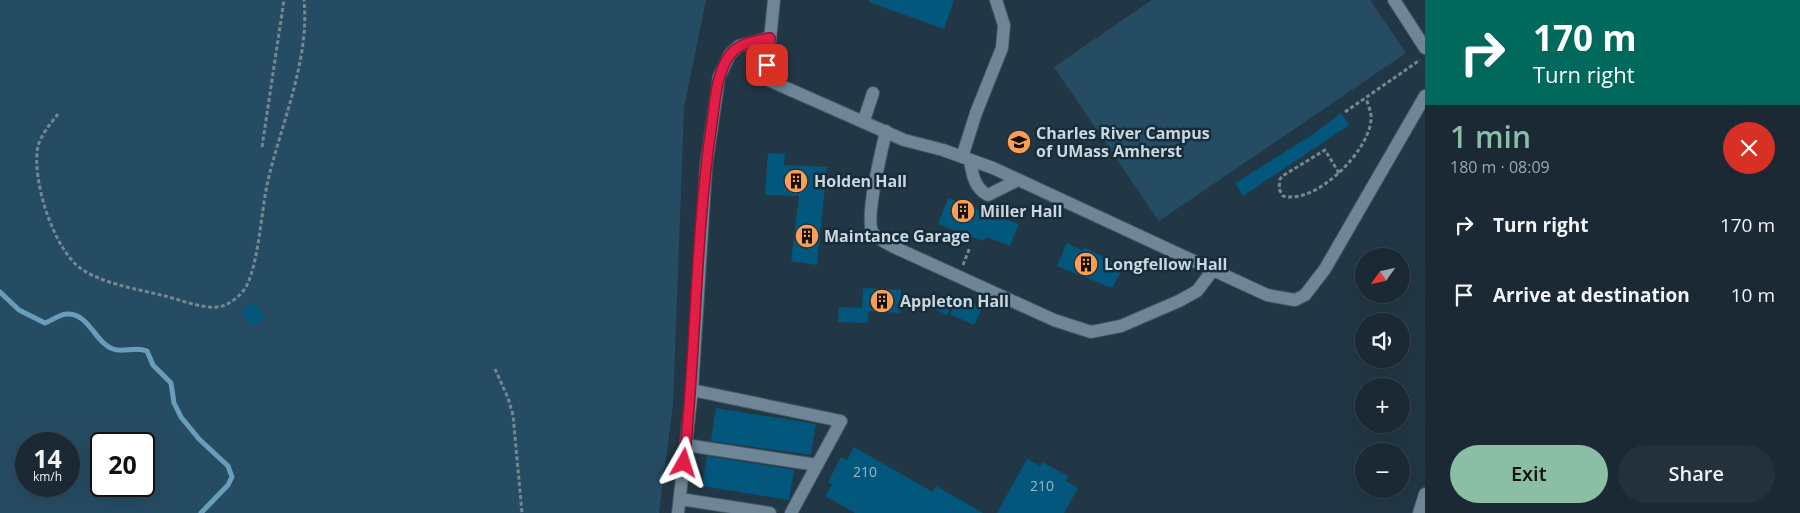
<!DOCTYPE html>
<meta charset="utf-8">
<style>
:root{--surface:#1a2934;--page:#23313c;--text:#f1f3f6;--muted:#9fa6ac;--line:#38454f;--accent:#8abfa5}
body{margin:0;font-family:"Open Sans",sans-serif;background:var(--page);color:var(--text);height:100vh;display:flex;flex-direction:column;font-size:19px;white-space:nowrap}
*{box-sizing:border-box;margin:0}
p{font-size:16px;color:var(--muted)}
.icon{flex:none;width:28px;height:28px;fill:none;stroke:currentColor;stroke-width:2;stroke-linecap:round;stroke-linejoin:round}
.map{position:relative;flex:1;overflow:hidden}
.side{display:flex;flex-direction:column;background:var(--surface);width:375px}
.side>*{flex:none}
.banner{background:#00695c;color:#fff;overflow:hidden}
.needle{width:32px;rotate:236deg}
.tools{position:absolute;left:1355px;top:248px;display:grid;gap:10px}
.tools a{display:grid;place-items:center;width:55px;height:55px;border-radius:50%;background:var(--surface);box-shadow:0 5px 20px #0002,0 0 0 1px var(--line);font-size:25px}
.speed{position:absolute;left:15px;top:432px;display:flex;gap:10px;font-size:25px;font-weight:700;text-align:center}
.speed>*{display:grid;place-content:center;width:65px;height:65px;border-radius:50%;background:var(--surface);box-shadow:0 5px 20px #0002,0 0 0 1px var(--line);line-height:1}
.speed small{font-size:12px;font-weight:400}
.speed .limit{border:2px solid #111;border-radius:8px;background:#fff;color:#111}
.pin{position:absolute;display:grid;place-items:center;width:42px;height:42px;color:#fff;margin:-21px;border-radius:10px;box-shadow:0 2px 8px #0006}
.me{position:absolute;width:55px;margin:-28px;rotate:6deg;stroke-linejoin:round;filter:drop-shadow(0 0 4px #0008)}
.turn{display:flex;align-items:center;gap:18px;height:105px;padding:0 25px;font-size:22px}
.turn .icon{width:65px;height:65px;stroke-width:2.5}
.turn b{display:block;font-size:35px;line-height:42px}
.round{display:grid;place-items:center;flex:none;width:52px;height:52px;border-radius:26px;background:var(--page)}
.head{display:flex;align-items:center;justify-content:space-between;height:85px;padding:0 25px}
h1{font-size:30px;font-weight:600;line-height:38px;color:var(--accent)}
.primary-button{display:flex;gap:10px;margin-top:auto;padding:10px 25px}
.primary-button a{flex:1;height:58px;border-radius:30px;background:var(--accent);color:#111;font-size:20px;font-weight:600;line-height:58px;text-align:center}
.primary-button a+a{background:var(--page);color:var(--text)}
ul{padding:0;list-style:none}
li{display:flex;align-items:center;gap:15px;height:70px;padding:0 25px}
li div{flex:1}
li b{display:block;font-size:19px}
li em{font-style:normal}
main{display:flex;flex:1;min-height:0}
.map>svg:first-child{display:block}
</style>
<main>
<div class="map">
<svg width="1425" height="513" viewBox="0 0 1425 513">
<rect width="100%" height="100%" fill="#223745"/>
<path fill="#264c64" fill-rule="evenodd" d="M0,0H706L684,108L673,405L659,513H0ZM26,444H69V486H26ZM101,444H144V486H101Z
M1152,0H1370L1406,53L1159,221L1054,67Z"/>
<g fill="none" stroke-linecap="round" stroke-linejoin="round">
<path stroke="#6a9dbc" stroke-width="5" d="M0,292L19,310L45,323C51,321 60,314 67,314C89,313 95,343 113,349C124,353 135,346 147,351L153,365L171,383L174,403L181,417L199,439L228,466L232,477L228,485L201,513"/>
</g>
<path fill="#03567c" d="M869,0H954L944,29L869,2Z
M1341,113L1349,125L1243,196L1235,183L1315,133Z
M768,153L785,154L784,165L827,167L817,265L791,261L799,196L765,195Z
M948,198L1019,224L1010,246L987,237L983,241L938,224Z
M1067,243L1083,251L1084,247L1115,263L1113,268L1121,272L1112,288L1057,266Z
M863,288L901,290L900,313L868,311V323L838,322L839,307L862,308Z
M939,297L952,303L947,315L934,309Z
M958,297L982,308L974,325L950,314Z
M253,302L266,317L253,327L241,312Z
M716,408L816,424L811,455L711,441Z
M854,447L933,492L936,486L983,513H855L825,496L832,485L828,482L841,457L847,460Z
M707,456L794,470L789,500L702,486Z
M1027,459L1040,466L1042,462L1068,476L1066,481L1078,488L1064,513H997Z"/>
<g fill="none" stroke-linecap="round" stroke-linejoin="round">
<g stroke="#435661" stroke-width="14">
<path id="minor" d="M774,0L766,79L904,140L943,150L993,168L1267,295L1295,300L1305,295L1325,269L1425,96
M1394,0L1425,48
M864,120L873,93
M886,131C882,150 864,219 873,233C878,240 889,244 896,248L1054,320L1091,332L1121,326L1179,301L1197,291L1213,270
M962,157L976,113L1002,48L1004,25L996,0
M970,160C972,173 974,188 988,195L1018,180
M692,390L706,167L719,77L730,54L739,46L769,38
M686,445L817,465
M680,499L770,513
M678,513L692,390L841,421L791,513
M1419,513L1425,494"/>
</g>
<path stroke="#768792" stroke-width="3" stroke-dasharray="4 2.5" stroke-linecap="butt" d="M1345,112L1420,60
M58,114C51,123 41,135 38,146C31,179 54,252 83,270C107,285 138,289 165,296C182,300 209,312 225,305C233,302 243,293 247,285C259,259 261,214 267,185C280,126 310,61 304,0
M262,147L284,0
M1339,173L1325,150L1284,175L1280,179L1279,189L1283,196C1316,205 1369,151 1371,120C1372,113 1368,105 1366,98
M963,265L970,247
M495,369L508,398L513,415L522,513"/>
<use href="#minor" stroke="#6f8696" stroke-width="12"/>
</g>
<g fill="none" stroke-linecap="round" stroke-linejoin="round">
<g stroke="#92132f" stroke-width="12">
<path id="route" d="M684,463C696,352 695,239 711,129C715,105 715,77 729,56C738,43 755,41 770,38L767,65"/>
</g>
<use href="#route" stroke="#e11d48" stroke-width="9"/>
</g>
<defs>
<g id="university-disc" transform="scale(1.25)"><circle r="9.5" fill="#fb9e51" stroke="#182d3a"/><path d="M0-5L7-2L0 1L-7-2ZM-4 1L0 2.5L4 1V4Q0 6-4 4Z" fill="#111"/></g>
<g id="building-disc" transform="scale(1.25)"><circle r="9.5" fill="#fb9e51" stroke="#182d3a"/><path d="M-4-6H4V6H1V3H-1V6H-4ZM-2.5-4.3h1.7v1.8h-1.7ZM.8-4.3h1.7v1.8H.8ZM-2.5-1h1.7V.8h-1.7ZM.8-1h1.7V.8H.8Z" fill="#111"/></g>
</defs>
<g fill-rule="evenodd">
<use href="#university-disc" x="1019" y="142"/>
<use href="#building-disc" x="796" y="181"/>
<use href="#building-disc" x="963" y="211"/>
<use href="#building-disc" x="807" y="236"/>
<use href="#building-disc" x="1086" y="264"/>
<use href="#building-disc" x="882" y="301"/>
</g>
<g text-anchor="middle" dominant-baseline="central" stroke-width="5" stroke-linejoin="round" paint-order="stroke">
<g font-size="14" fill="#99b7c7">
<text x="865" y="471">210</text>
<text x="1042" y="485">210</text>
</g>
<g font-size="16" font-weight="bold" fill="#cbd7e0" stroke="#182d3a" text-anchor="start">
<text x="1036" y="133">Charles River Campus<tspan x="1036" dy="18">of UMass Amherst</tspan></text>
<text x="814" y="181">Holden Hall</text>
<text x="980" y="211">Miller Hall</text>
<text x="824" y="236">Maintance Garage</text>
<text x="1104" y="264">Longfellow Hall</text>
<text x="900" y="301">Appleton Hall</text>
</g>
</g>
</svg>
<div class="tools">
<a><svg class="needle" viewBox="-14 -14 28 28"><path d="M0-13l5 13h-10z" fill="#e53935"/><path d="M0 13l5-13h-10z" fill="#9fa6ac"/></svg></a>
<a><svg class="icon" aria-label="sound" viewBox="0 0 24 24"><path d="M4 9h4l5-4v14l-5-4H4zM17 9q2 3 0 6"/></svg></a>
<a>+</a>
<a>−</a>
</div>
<div class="speed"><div>14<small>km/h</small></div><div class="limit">20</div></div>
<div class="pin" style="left:767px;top:65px;background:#d93025"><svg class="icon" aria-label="arrive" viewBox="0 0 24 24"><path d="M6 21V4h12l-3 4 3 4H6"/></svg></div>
<svg class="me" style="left:684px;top:463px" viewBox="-20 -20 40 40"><path d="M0-17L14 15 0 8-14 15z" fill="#e11d48" stroke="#fff" stroke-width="4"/></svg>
</div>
<section class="side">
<div class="banner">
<div class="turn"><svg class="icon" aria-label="right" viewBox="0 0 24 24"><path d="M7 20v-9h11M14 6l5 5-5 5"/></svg><div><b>170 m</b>Turn right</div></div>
</div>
<div class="head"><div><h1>1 min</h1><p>180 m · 08:09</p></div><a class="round" style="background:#d93025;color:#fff"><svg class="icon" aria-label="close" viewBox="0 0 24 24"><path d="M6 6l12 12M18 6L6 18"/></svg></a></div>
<ul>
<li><svg class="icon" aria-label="right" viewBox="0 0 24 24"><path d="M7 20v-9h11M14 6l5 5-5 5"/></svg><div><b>Turn right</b></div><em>170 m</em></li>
<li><svg class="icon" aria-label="arrive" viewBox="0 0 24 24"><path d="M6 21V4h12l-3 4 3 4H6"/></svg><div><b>Arrive at destination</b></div><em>10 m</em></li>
</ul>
<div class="primary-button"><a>Exit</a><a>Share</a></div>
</section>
</main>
